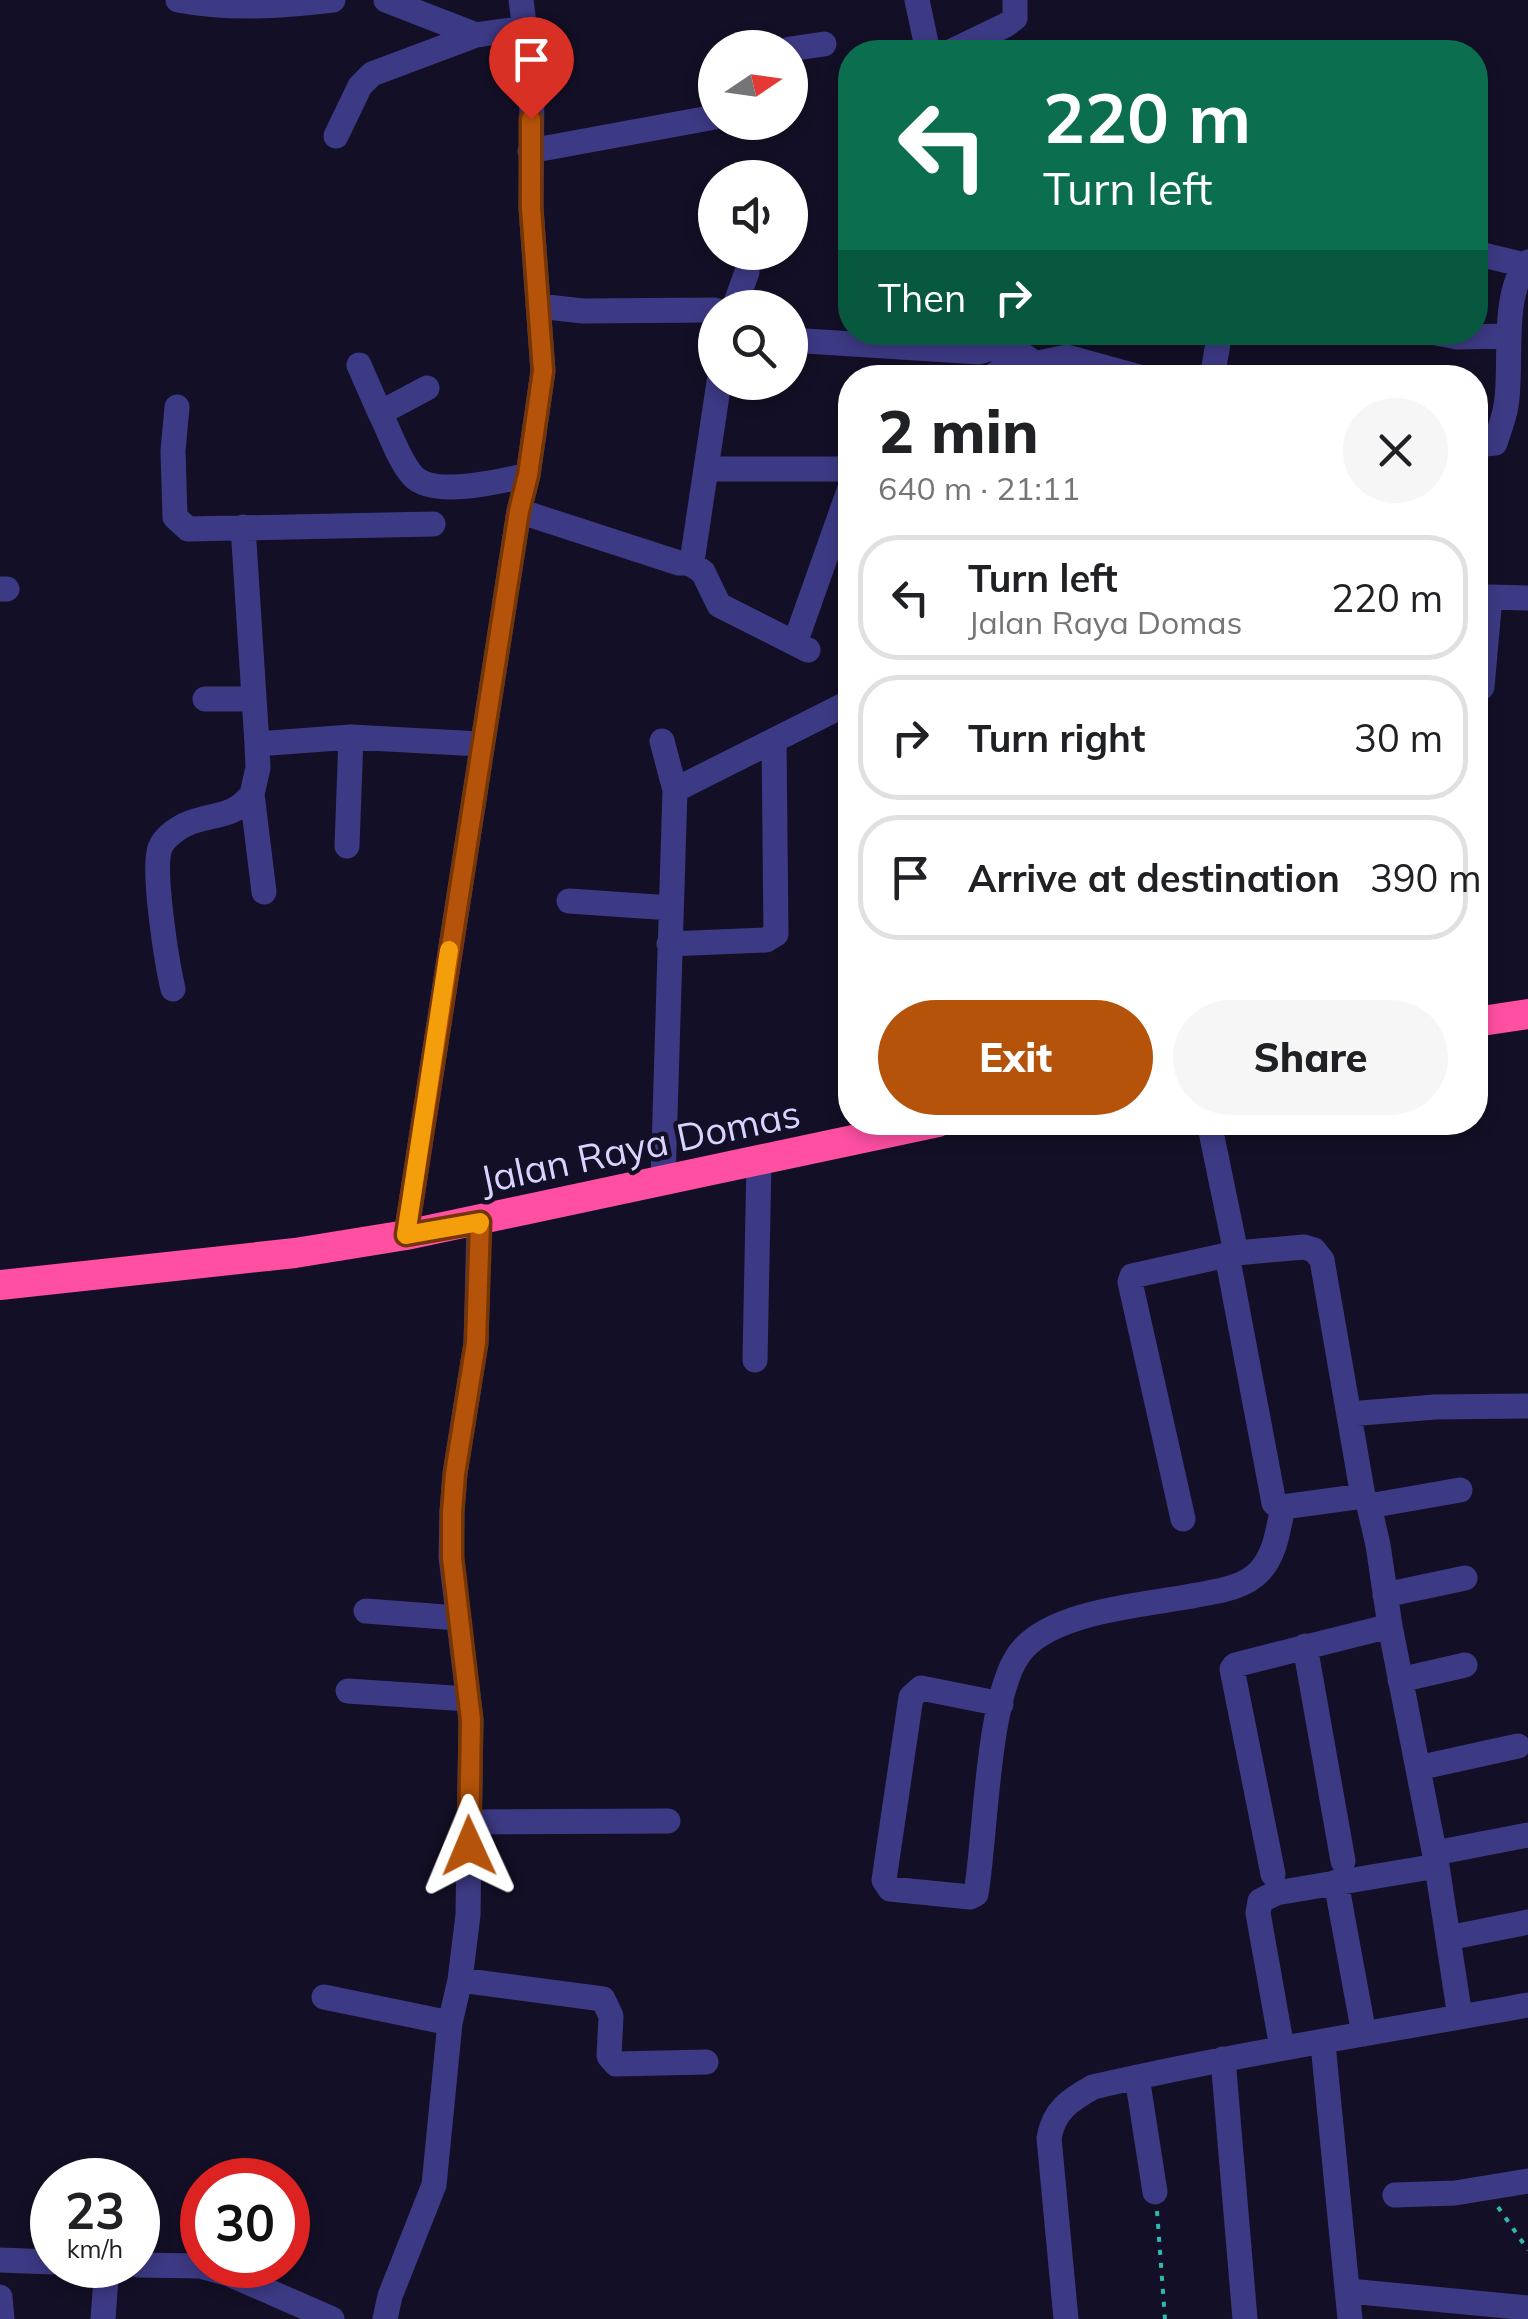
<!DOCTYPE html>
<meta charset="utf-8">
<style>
:root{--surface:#fff;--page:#f6f6f6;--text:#202124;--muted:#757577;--line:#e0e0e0;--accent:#b45309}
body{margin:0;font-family:Mulish,sans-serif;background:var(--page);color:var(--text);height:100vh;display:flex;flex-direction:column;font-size:38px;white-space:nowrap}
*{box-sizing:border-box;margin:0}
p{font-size:32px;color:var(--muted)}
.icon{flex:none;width:55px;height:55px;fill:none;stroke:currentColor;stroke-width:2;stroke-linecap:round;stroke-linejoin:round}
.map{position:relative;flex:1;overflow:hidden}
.panel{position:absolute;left:838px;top:365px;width:650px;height:770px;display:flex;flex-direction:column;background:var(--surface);border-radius:40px;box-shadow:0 5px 15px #0003}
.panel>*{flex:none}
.guide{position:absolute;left:838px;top:40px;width:650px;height:305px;border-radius:40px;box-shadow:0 5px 15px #0003;background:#0b6e4f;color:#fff;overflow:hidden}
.needle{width:65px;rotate:77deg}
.controls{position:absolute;left:698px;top:30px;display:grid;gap:20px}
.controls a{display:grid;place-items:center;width:110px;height:110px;border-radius:50%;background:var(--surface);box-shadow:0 5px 15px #0003;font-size:50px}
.speed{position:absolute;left:30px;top:2158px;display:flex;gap:20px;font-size:50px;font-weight:700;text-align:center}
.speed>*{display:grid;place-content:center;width:130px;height:130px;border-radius:50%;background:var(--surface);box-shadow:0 5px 15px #0003;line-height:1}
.speed small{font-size:25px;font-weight:400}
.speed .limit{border:15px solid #d22;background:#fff;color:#111}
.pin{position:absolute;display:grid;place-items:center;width:85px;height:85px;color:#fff;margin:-102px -42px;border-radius:50% 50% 50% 0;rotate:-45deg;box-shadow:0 0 10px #0007}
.pin .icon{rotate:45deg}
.me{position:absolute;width:110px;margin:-55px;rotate:359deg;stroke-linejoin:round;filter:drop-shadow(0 0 8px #0008)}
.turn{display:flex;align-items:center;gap:35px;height:210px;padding:0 40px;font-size:45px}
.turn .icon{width:130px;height:130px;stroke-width:2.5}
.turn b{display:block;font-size:70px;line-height:85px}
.then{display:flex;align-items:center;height:95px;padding:0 40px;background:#0003;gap:20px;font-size:38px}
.round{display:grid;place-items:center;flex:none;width:105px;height:105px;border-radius:52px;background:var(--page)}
.summary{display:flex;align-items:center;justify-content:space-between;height:170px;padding:0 40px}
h1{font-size:60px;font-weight:800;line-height:75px}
.primary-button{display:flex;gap:20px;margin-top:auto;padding:20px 40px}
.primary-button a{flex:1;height:115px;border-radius:60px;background:var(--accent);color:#fff;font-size:40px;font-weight:800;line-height:115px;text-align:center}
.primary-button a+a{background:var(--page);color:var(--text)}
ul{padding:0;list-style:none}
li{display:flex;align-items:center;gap:30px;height:125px;margin:0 20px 15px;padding:0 20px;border:5px solid var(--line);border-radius:40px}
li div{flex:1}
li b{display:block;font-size:38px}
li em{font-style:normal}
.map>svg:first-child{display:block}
</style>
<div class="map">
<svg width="1528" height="2319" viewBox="0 0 1528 2319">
<rect width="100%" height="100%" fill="#130f26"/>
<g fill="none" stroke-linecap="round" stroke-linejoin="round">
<path stroke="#2fb8b0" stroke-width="4" stroke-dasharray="5 8" stroke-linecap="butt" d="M1498,2207L1528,2250
M1157,2211L1165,2319"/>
<path stroke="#3d3a85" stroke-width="25" d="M178,0C232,10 280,6 333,0
M386,0L476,35L526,28
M917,0L928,52
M790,49L824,44
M950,52L1006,25L1015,18V0
M336,136L360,86L372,74L476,35
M530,151L715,117
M1475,253L1525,265
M538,306L583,311L715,310
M734,308L747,272
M1431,332L1457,337L1509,336
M790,340L979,352C1007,342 1010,345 1034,363
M359,365L380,413
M990,378L1000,371L1067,357L1143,378
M1212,378L1220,332
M427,388L380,413C390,432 399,461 413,476C433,498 502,481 528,475
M177,407L173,451L175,517L188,529L433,524
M1475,445L1495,443C1499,431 1504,418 1506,406C1513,364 1500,295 1528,262
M706,469H850
M519,511L679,563L688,562L693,555L719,382
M243,527L257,744
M688,562L703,572L719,605L808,650
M0,589H7
M795,643L850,488
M1475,693L1482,687L1490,597L1528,598
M205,699H254
M662,741L675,790
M347,846L351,737
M264,892L252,794L258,768L257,744L351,737L480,744
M569,901L671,908
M669,944L766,940L776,934L774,740
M173,989C167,963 152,870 160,848C164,837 179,827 189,823C215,813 234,818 252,794
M1209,1122L1236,1253
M663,1181L675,790L850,702
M406,1235L519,511L528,475L543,371L531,208L532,87L521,0
M1227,1255L1274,1503L1283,1507L1363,1496
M755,1360L759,1161
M1349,1414L1435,1407L1528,1406
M1369,1506L1460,1490
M1183,1519L1130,1282L1132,1276L1236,1253L1304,1247L1314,1250L1322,1260L1363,1496L1369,1506L1378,1545L1390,1626L1437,1866L1460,2017
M1385,1595L1465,1578
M366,1611L458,1618
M1305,1646L1343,1861
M1400,1680L1465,1665
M348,1691L468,1699
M1001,1704L921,1688L911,1697L884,1880L890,1889L970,1897L976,1894C986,1834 987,1699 1019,1654C1050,1610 1148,1605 1197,1595C1219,1591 1244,1588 1260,1571C1276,1553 1278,1529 1283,1507
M1418,1768L1518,1746
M467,1822L668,1821
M1435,1853L1528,1835
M1273,1874L1232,1669L1235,1665L1390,1626
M1336,1882L1364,2034
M1448,1938L1528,1922
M460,1980L603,1999L611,2016L609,2056L616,2064L706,2062
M324,1997L450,2023
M1323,2044L1350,2319
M1282,2048L1258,1913L1260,1901L1276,1893L1437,1866
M1223,2059L1245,2319
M1137,2077L1155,2192
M1395,2195L1455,2193L1528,2181
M0,2260L52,2262
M138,2265L200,2266L229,2274L332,2319
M1349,2291L1528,2308
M0,2297L2,2319
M103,2319L107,2265
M385,2319L390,2296L434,2185L450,2023L460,1980L468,1915L471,1720L451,1557L452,1512L455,1473L476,1343L479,1222
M1066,2319L1049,2138C1054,2110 1070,2100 1093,2087C1237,2054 1383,2031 1528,2005"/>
<path stroke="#ff4fa3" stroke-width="30" d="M1475,1022L1528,1014
M0,1285L295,1253L406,1235L938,1122"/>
</g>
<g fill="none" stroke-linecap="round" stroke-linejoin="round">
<g stroke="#753606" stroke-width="25">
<path id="route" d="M469,1846L471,1720L452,1558V1512L455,1474L476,1343L480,1222L406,1235L519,511L528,475L543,371L531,208V119"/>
</g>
<use href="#route" stroke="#b45309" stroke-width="18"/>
<path stroke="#f59e0b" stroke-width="18" d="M449,950L406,1235L480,1222L479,1225"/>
</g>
<g text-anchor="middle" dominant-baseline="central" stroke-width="9" stroke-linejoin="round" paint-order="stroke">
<g font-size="38" fill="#d9d4ff" stroke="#130f26">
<text transform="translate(640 1146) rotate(-12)">Jalan Raya Domas</text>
</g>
</g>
</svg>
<div class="controls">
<a><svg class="needle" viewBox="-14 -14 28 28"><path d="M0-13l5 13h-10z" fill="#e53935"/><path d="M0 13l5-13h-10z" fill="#757577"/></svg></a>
<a><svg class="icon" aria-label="sound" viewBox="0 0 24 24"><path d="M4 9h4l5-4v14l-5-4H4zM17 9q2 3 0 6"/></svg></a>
<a><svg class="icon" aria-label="search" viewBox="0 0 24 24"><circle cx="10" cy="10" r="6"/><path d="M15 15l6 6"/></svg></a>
</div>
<div class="speed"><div>23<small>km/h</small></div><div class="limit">30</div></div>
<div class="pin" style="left:531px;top:119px;background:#d93025"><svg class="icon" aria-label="arrive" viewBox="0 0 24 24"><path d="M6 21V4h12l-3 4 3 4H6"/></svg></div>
<svg class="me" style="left:469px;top:1846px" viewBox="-20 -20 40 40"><path d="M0-17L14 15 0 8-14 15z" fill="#b45309" stroke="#fff" stroke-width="4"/></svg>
<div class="guide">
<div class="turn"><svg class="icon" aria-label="left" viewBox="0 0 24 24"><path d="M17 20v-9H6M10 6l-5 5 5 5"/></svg><div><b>220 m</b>Turn left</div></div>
<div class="then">Then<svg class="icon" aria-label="right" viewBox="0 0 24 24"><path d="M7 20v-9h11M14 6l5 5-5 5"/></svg></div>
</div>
<section class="panel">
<div class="summary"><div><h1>2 min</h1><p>640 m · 21:11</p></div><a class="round"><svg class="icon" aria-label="close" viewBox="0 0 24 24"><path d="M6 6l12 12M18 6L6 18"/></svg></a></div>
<ul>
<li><svg class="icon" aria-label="left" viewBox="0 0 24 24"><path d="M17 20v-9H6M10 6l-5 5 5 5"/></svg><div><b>Turn left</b><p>Jalan Raya Domas</p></div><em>220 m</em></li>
<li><svg class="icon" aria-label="right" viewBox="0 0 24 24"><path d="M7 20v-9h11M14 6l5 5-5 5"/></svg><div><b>Turn right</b></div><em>30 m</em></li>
<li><svg class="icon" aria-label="arrive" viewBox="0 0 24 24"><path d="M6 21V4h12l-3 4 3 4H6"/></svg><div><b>Arrive at destination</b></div><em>390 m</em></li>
</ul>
<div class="primary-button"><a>Exit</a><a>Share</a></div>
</section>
</div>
